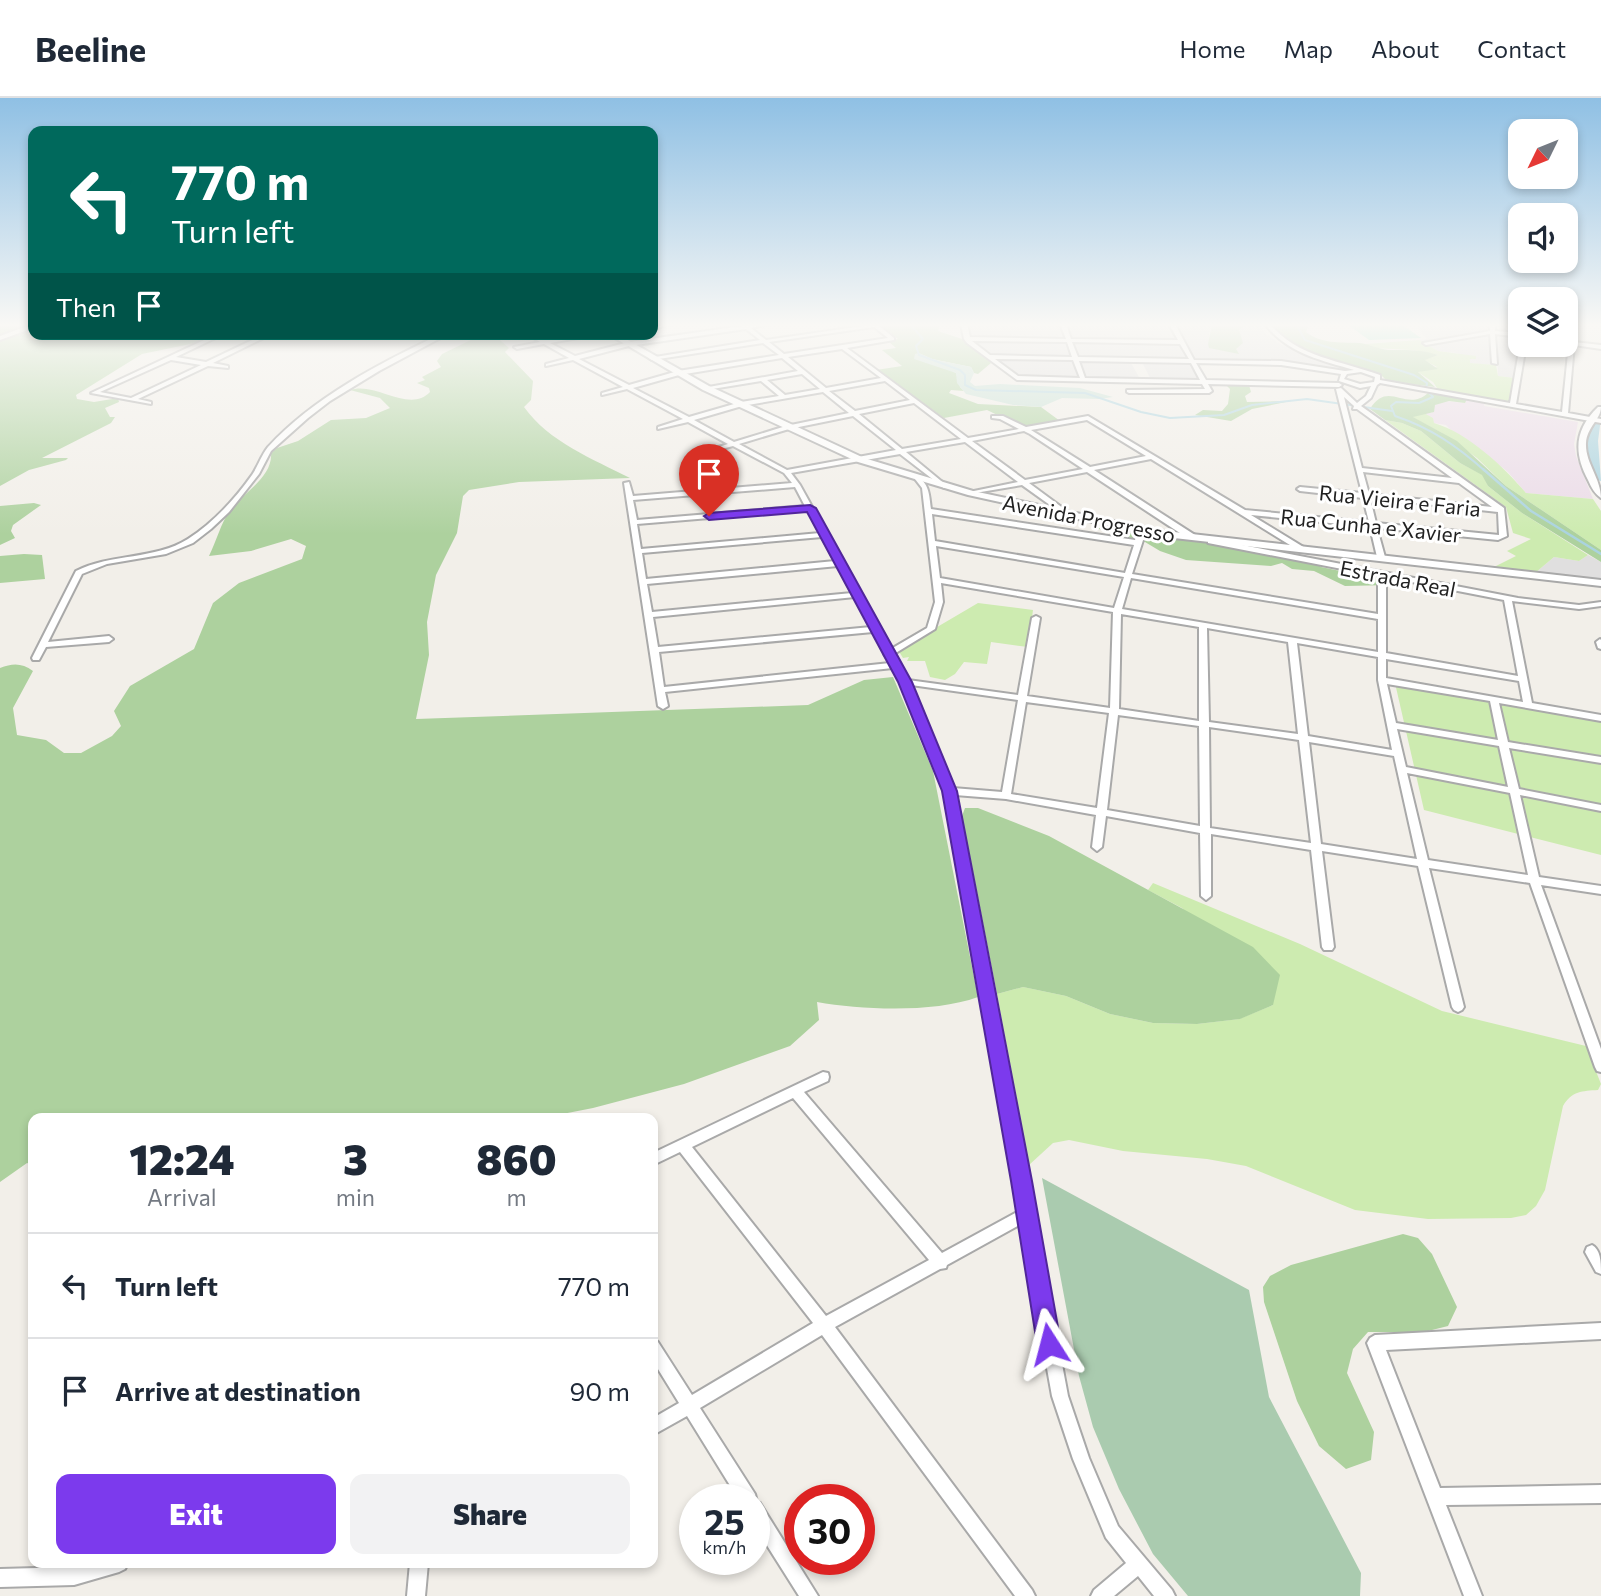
<!DOCTYPE html>
<style>
:root{--surface:#fff;--page:#f2f2f3;--text:#1f2937;--muted:#747a83;--line:#e0e1e3;--accent:#7c3aed}
body{margin:0;font-family:Commissioner,sans-serif;background:var(--page);color:var(--text);height:100vh;display:flex;flex-direction:column;font-size:26px;white-space:nowrap}
*{box-sizing:border-box;margin:0}
p{font-size:23px;color:var(--muted)}
.icon{flex:none;width:38px;height:38px;fill:none;stroke:currentColor;stroke-width:2;stroke-linecap:round;stroke-linejoin:round}
.map{position:relative;flex:1;overflow:hidden}
.panel{position:absolute;left:28px;top:1015px;width:630px;height:455px;display:flex;flex-direction:column;background:var(--surface);border-radius:14px;box-shadow:0 4px 10px #0003}
.panel>*{flex:none}
.banner{position:absolute;left:28px;top:28px;width:630px;height:214px;border-radius:14px;box-shadow:0 4px 10px #0003;background:#00695c;color:#fff;overflow:hidden}
.needle{width:46px;rotate:227deg}
.controls{position:absolute;left:1508px;top:21px;display:grid;gap:14px}
.controls a{display:grid;place-items:center;width:70px;height:70px;border-radius:14px;background:var(--surface);box-shadow:0 4px 10px #0003;font-size:35px}
.speed{position:absolute;left:679px;top:1386px;display:flex;gap:14px;font-size:35px;font-weight:700;text-align:center}
.speed>*{display:grid;place-content:center;width:91px;height:91px;border-radius:50%;background:var(--surface);box-shadow:0 4px 10px #0003;line-height:1}
.speed small{font-size:18px;font-weight:400}
.speed .limit{border:10px solid #d22;background:#fff;color:#111}
.pin{position:absolute;display:grid;place-items:center;width:60px;height:60px;color:#fff;margin:-72px -30px;border-radius:50% 50% 50% 0;rotate:-45deg;box-shadow:0 0 7px #0007}
.pin .icon{rotate:45deg}
.me{position:absolute;width:77px;margin:-38px;rotate:351deg;stroke-linejoin:round;filter:drop-shadow(0 0 5px #0008)}
.turn{display:flex;align-items:center;gap:24px;height:147px;padding:0 28px;font-size:32px}
.turn .icon{width:91px;height:91px;stroke-width:2.5}
.turn b{display:block;font-size:49px;line-height:60px}
.then{display:flex;align-items:center;height:66px;padding:0 28px;background:#0003;gap:14px;font-size:26px}
.eta{display:flex;justify-content:space-evenly;align-items:center;height:119px;text-align:center}
.eta b{font-size:42px;font-weight:800;line-height:49px}
.action{display:flex;gap:14px;margin-top:auto;padding:14px 28px}
.action a{flex:1;height:80px;border-radius:14px;background:var(--accent);color:#fff;font-size:28px;font-weight:800;line-height:80px;text-align:center}
.action a+a{background:var(--page);color:var(--text)}
ul{padding:0;list-style:none}
li{display:flex;align-items:center;gap:21px;height:105px;padding:0 28px;border-top:2px solid var(--line)}
li div{flex:1}
li b{display:block;font-size:26px}
li em{font-style:normal}
header{display:flex;align-items:center;gap:42px;box-sizing:border-box;height:98px;padding:0 35px;background:var(--surface);border-bottom:2px solid var(--line)}
header strong{font-size:33px}
nav{display:flex;gap:38px;margin-inline-start:auto;font-size:24px}
.map>svg:first-child{display:block}
</style>
<header>
<strong>Beeline</strong>
<nav><a>Home</a><a>Map</a><a>About</a><a>Contact</a></nav>
</header>
<div class="map">
<svg width="1601" height="1498" viewBox="0 0 1601 1498">
<rect width="100%" height="100%" fill="#f2efe9"/>
<path fill="#e0dfdf" d="M966,226L1059,227L1065,242L971,240Z
M1067,226L1170,228L1178,244L1072,242Z
M1175,226H1212L1209,235V249L1230,254L1236,251L1240,230L1248,226H1260L1264,234L1280,246L1349,272L1341,274L1283,263L1196,262Z
M1414,226H1489L1491,235L1426,245L1490,237L1495,260L1492,267L1470,265L1469,261L1457,255L1438,253L1419,242L1427,241Z
M1497,235L1521,238L1515,280L1498,278Z
M972,242L1066,243L1072,259L991,258Z
M1072,243L1179,246L1188,262L1078,260Z
M997,262H1073L1080,280H1019Z
M1079,262L1130,263L1140,281H1085Z
M1143,266L1192,267L1201,283L1151,282Z
M1588,457L1601,464V483L1535,475L1554,459L1579,463Z"/>
<path fill="#ebdbe8" d="M1467,301L1485,304L1484,308L1578,324L1574,346L1576,358L1593,401L1526,395L1508,374L1465,340L1455,336L1446,327L1434,325L1424,315H1432L1435,307L1445,303L1465,305Z"/>
<path fill="#cdebb0" d="M1419,242L1438,253L1476,258V261H1470V265L1496,267L1498,278L1515,280L1511,306L1439,293L1433,284L1418,274L1437,269L1424,262L1438,257C1414,249 1390,253 1365,248L1366,246Z
M1424,315L1433,320L1434,325C1468,335 1503,368 1526,395L1593,401L1601,413V452L1506,388L1477,360L1442,335L1412,319Z
M1385,322L1402,325L1421,333L1460,365L1483,377L1488,388L1522,415L1588,457L1579,463L1554,459L1535,475L1492,470L1516,458L1507,453L1531,441L1513,435L1506,409Z
M978,505L1033,512L1028,549L991,544L987,566L964,564L955,576L945,582L930,579L925,563H907L909,559L903,560L898,552Z
M1395,585L1601,621V757L1424,712Z
M1153,785L1300,846L1442,913L1586,948L1601,986L1598,992C1582,993 1572,993 1563,1008L1545,1092L1536,1108L1526,1117L1511,1120L1428,1121L1355,1112L1246,1068L1207,1061L1123,1053L1069,1042L1053,1045L1029,1067L997,896L1023,889L1066,898L1110,916L1153,925L1197,926L1239,921L1273,907L1182,810L1148,792Z"/>
<path fill="#add19e" d="M0,226H33V236H212L195,245L142,256L76,297L77,301L94,304L118,300L119,304L105,310L110,319H115L111,325L42,360H68L66,362L29,372L0,388Z
M877,226H940L938,233L965,242L991,265L978,276L974,275L971,269L932,261L919,255L956,275L960,289L964,293L951,292L949,295L978,306L1041,309L1060,323L1024,330L987,312L944,320L876,272L902,268L882,252L896,250L888,243L898,241Z
M1212,226H1248L1239,232L1243,245L1236,251L1239,256L1209,250L1208,246Z
M1272,226H1309L1306,234C1322,246 1339,244 1359,245C1366,245 1378,251 1389,252C1407,252 1421,251 1438,257L1425,262L1438,271L1418,274L1435,289L1387,283L1379,275C1350,267 1285,255 1272,226Z
M483,236H493L509,250L505,254L533,283L531,302L524,309C549,344 593,361 630,380L519,384L469,392L463,398L457,435L436,477L427,524L429,557L416,621L808,607L864,582L893,579L933,673L978,899C934,915 863,912 817,904L819,922L790,948L684,986L593,1010L542,1020H33V1067L27,1065L0,1084V570C13,565 22,565 33,573L13,610L17,637L46,642L64,655H81L112,638L121,628L114,613L130,588L194,551L213,505L239,485L302,461L306,448L291,441L251,453L209,458C216,444 221,425 230,412C244,394 273,379 271,355L277,350L298,343L331,322L366,320L390,310L380,300L350,292C376,283 409,316 430,294L429,290L417,285L425,282L422,279L441,269L437,263L442,256Z
M1226,287H1249L1251,294L1245,298L1247,304L1291,303L1252,311L1231,323L1195,317L1203,312L1222,313L1228,306L1230,291Z
M1428,295L1467,301L1465,305L1449,303L1435,307L1434,314L1413,319L1457,343L1506,388L1601,452V464L1522,415L1488,388L1482,377L1460,365L1421,333L1402,325L1385,322L1370,311C1388,281 1406,315 1428,295Z
M34,405L41,407L13,427L11,433L15,440L0,447V408Z
M1092,429L1164,440H1197L1316,465L1321,469L1379,481L1391,487L1345,488L1314,473L1292,471L1282,465L1271,468L1186,462L1160,453L1145,444Z
M24,456L42,457L45,481L0,485V458Z
M965,710H978L1049,738L1253,849L1280,877L1273,907L1240,921L1197,926L1153,925L1110,916L1066,898L1023,889L997,896L962,718Z
M1403,1136L1418,1140L1432,1156L1457,1209L1448,1228L1424,1234H1368L1353,1251L1347,1275L1374,1334L1371,1362L1346,1371L1319,1348L1297,1303L1264,1204L1263,1189L1270,1178L1291,1167Z"/>
<path fill="#c6e0d4" d="M919,255L932,261L971,269L974,275L970,284L975,288L1000,286L1080,290L1113,299L1099,301L1062,300L1041,309L1013,307L966,296L957,285L956,275L914,261L915,256Z"/>
<path fill="#aacbaf" d="M1042,1080L1249,1192L1269,1299L1361,1475L1360,1498H1188L1153,1456L1119,1391L1093,1329L1079,1278Z"/>
<path fill="#88e0be" d="M1347,226H1401L1421,240L1369,242Z"/>
<g fill="none" stroke-linecap="round" stroke-linejoin="round">
<path stroke="#aad3df" stroke-width="2" d="M910,226L923,241L916,248L919,257L960,272L965,277V287L976,292L1085,295L1141,314L1170,320L1224,317L1252,307L1307,301L1392,313
M1296,226L1305,242L1414,277L1427,285L1426,291L1433,299L1419,305L1396,304L1391,308L1395,318C1431,330 1457,348 1485,373"/>
<path stroke="#aad3df" stroke-width="2.5" d="M1483,371L1531,413L1601,456"/>
<path fill="#aad3df" fill-rule="evenodd" d="M1601,320L1598,343L1601,383L1597,382C1587,364 1578,330 1601,320Z"/>
<g stroke="#a9a9a9" stroke-width="4">
<path id="minor" d="M33,226V230L0,242V238Z
M660,226H672L653,231V227Z
M741,226H770L751,230L766,242L877,226L894,240V242L847,250L968,340L1019,331L1000,321L992,320V318H1003L1026,329L1088,318L1245,412L1369,424L1363,400L1300,393L1297,391L1300,389L1362,395L1336,291L1341,290L1357,305L1366,298L1371,288L1360,290L1339,283L1341,276L1281,267L1196,265L1206,282L1339,285L1342,287L1339,289L1208,286L1212,293L1209,295H1129L1127,294V292L1205,291L1202,286L1017,282L967,245L964,241L961,226H967L970,239L1066,241L1060,226H1066L1071,241L1178,242L1169,226H1175L1194,262L1281,263L1345,273L1354,272C1320,262 1287,255 1265,226H1270C1297,259 1342,263 1380,277V282L1510,305L1520,247H1526L1516,306L1562,314L1569,246H1566V242L1569,243L1570,226H1576L1574,244L1601,247V251L1574,247L1568,315L1601,321V325L1380,285L1377,287L1371,300L1361,308L1504,410L1507,438L1498,442L1377,430L1385,459L1381,461L1377,459L1370,429L1251,417L1305,450L1298,452L1151,361L1094,372L1195,437V441H1189L1087,374L1029,385L1071,416L1072,418L1068,420L1022,387L969,396V394L1018,384L965,344L906,354L946,387L947,388L944,390L900,356L791,375L800,387L891,551L927,530L935,504L922,390L915,381L918,379C930,387 929,398 931,411L1135,442L1139,431H1145L1146,433L1132,476L1378,516V478L1208,445V441H1211L1518,500L1579,507L1601,504V508L1579,511L1512,503L1532,605L1601,617V623L1499,605L1508,644L1601,659V665L1509,650L1519,691L1601,707V713L1520,697L1539,779L1601,788V796L1541,787L1601,951V974L1597,973L1595,969L1530,785L1429,770L1464,909L1462,912L1458,914L1454,912L1452,909L1418,768L1322,753L1334,849L1332,852H1324L1322,849L1311,752L1211,736V798L1206,802L1201,798L1200,735L1106,718L1102,749L1097,753L1092,749L1096,717L1006,701L955,697L1068,1298L1089,1360L1118,1428L1172,1492L1175,1498H1154L1138,1478L1114,1498H1091L1094,1492L1126,1465L1106,1440L1073,1361L1052,1298L1021,1126L947,1167L946,1170L940,1171L835,1229L1032,1492L1035,1498H1015L822,1237L700,1310L755,1396L757,1404L760,1405L818,1498H799L754,1427V1402H739L687,1318L653,1337V1320L679,1305L653,1263V1241L658,1244L692,1297L813,1225L680,1054L653,1067V1055L823,974L828,975L829,979L828,983L804,994L942,1155L1019,1113L944,693L901,584L893,570L665,594L668,608L663,611L658,608L624,385L629,384L633,398L792,385L784,375L733,348L703,356V354L728,346L688,324L658,331V329L683,321L627,291L602,297V295L623,289L573,262L546,268V266L569,260L544,246L517,251L514,249L540,244L527,236C535,236 541,242 549,242C566,242 584,236 601,236L550,245L575,258L629,244L742,228ZM874,229L888,240L784,256L769,244ZM746,231L760,242L649,260L652,262L763,245L779,257L678,273L629,287L579,261L629,248ZM972,243L1067,244L1072,259L990,257ZM1072,244L1180,246L1189,261L1078,259ZM842,251L881,280L826,290L788,259ZM782,260L798,273L703,290L706,292L761,283L779,298L741,304L689,319L633,290L679,277ZM995,261L1073,262L1080,280L1018,278ZM1079,263L1191,265L1200,282L1085,280ZM1361,274L1375,279L1374,284L1360,286L1344,281L1347,276ZM802,276L820,291L785,297L767,282ZM885,283L910,302L855,313L829,293ZM823,294L849,315L786,328L734,344L694,322L742,308ZM1344,299L1354,308L1353,311H1357L1452,380L1362,370ZM914,305L961,341L902,351L859,316ZM853,318L896,352L787,372L739,346L789,331ZM1087,322L1146,358L1090,369L1031,332ZM1024,333L1030,336L1083,371L1025,382L972,343ZM1363,374L1459,385L1492,409L1369,396ZM795,389L805,408L637,422L633,402ZM1370,400L1498,414L1499,437L1376,425ZM808,412L820,435L641,451L637,426ZM932,416L1134,447L1125,475L935,443ZM822,439L835,463L646,481L642,455ZM936,448L1124,479L1114,510L940,480ZM838,468L852,495L652,514L647,486ZM1386,479L1504,502L1518,578L1386,555ZM1131,480L1378,521V554L1122,511ZM941,485L1113,514L1110,610L1027,598L1040,520L1036,518L1032,520L1018,597L908,582L894,556L935,531L943,504ZM855,499L871,529L658,549L653,519ZM1121,516L1199,529V623L1119,611ZM1207,530L1288,544L1298,636L1209,624ZM873,534L885,555L884,556L890,565L664,589L659,554ZM1297,545L1378,559V582L1392,652L1308,638ZM1386,561L1519,583L1523,604L1386,580ZM1387,586L1490,603L1498,642L1396,625ZM911,587L1018,602L1002,694L953,690ZM1026,604L1109,615L1097,710L1011,696ZM1118,617L1199,628L1200,728L1107,712ZM1209,629L1299,642L1311,745L1210,730ZM1397,631L1499,648L1508,689L1406,669ZM1309,644L1394,658L1417,761L1321,746ZM1407,675L1510,695L1528,777L1428,762ZM793,1000L929,1162L826,1218L692,1049Z
M1489,226H1495V233L1521,235V239L1495,236L1497,266L1492,265L1490,236L1426,247L1423,245L1490,233Z
M217,236H224L176,259L206,264L265,236H272L213,265L228,268V270L208,268L138,301L151,304V306L91,295ZM171,262L201,267L131,300L100,294Z
M441,236H448L379,273L330,303L308,320L271,353L259,376L229,414L211,431L193,445L166,456L107,466L82,476L48,544L109,538L113,541L109,544L46,549L39,562H33L32,560L76,473C112,455 155,462 188,441C213,425 235,401 252,377C258,368 261,358 268,349C314,299 380,265 441,236Z
M1600,541L1601,542V551L1598,550L1596,544Z
M1592,1147C1601,1152 1601,1165 1601,1176L1596,1174L1585,1154L1587,1149Z
M1601,1225V1241L1386,1252L1440,1390L1601,1387V1405L1446,1407L1482,1498H1464L1367,1245L1370,1240L1375,1237Z
M89,1465H128L125,1471L119,1474L74,1487L0,1489V1471L74,1469Z
M410,1465H428L425,1498H407Z"/>
</g>
<g stroke="#a9a9a9" stroke-width="4">
<path id="tertiary" d="M608,236H617L709,288L864,360L973,393L1156,432L1601,482V488L1156,438L968,397L858,364L703,292Z
M1598,309H1601C1601,321 1587,329 1586,345C1585,365 1601,380 1601,400C1595,396 1591,389 1588,382C1573,354 1575,331 1598,309Z"/>
</g>
<use href="#minor" fill="#fff" fill-rule="evenodd"/>
<use href="#tertiary" fill="#fff" fill-rule="evenodd"/>
</g>
<linearGradient id="sky" x2="0" y2="1"><stop stop-color="#8fc0e4"/><stop offset="0.52" stop-color="#f9f8f5"/><stop offset="1" stop-color="#f9f8f5" stop-opacity="0"/></linearGradient>
<rect width="1601" height="436" fill="url(#sky)"/>
<path fill="#7c3aed" stroke="#51269a" stroke-width="2" d="M810,407L816,410L912,584L957,693L1032,1083L1061,1246L1057,1255L1049,1258L1041,1255L1037,1246L1011,1083L942,693L898,584L807,414L709,422L704,418L709,415Z"/>
<g text-anchor="middle" dominant-baseline="central" stroke-width="6" stroke-linejoin="round" paint-order="stroke">
<g font-size="21" fill="#222" stroke="#fff">
<text transform="translate(1400 402) rotate(6)">Rua Vieira e Faria</text>
<text transform="translate(1089 420) rotate(11)">Avenida Progresso</text>
<text transform="translate(1371 427) rotate(6)">Rua Cunha e Xavier</text>
<text transform="translate(1398 480) rotate(11)">Estrada Real</text>
</g>
</g>
</svg>
<div class="controls">
<a><svg class="needle" viewBox="-14 -14 28 28"><path d="M0-13l5 13h-10z" fill="#e53935"/><path d="M0 13l5-13h-10z" fill="#747a83"/></svg></a>
<a><svg class="icon" aria-label="sound" viewBox="0 0 24 24"><path d="M4 9h4l5-4v14l-5-4H4zM17 9q2 3 0 6"/></svg></a>
<a><svg class="icon" aria-label="layers" viewBox="0 0 24 24"><path d="M12 4l9 5-9 5-9-5zM3 14l9 5 9-5"/></svg></a>
</div>
<div class="speed"><div>25<small>km/h</small></div><div class="limit">30</div></div>
<div class="pin" style="left:709px;top:418px;background:#d93025"><svg class="icon" aria-label="arrive" viewBox="0 0 24 24"><path d="M6 21V4h12l-3 4 3 4H6"/></svg></div>
<svg class="me" style="left:1049px;top:1246px" viewBox="-20 -20 40 40"><path d="M0-17L14 15 0 8-14 15z" fill="#7c3aed" stroke="#fff" stroke-width="4"/></svg>
<div class="banner">
<div class="turn"><svg class="icon" aria-label="left" viewBox="0 0 24 24"><path d="M17 20v-9H6M10 6l-5 5 5 5"/></svg><div><b>770 m</b>Turn left</div></div>
<div class="then">Then<svg class="icon" aria-label="arrive" viewBox="0 0 24 24"><path d="M6 21V4h12l-3 4 3 4H6"/></svg></div>
</div>
<section class="panel">
<div class="eta">
<div><b>12:24</b><p>Arrival</p></div>
<div><b>3</b><p>min</p></div>
<div><b>860</b><p>m</p></div>
</div>
<ul>
<li><svg class="icon" aria-label="left" viewBox="0 0 24 24"><path d="M17 20v-9H6M10 6l-5 5 5 5"/></svg><div><b>Turn left</b></div><em>770 m</em></li>
<li><svg class="icon" aria-label="arrive" viewBox="0 0 24 24"><path d="M6 21V4h12l-3 4 3 4H6"/></svg><div><b>Arrive at destination</b></div><em>90 m</em></li>
</ul>
<div class="action"><a>Exit</a><a>Share</a></div>
</section>
</div>
